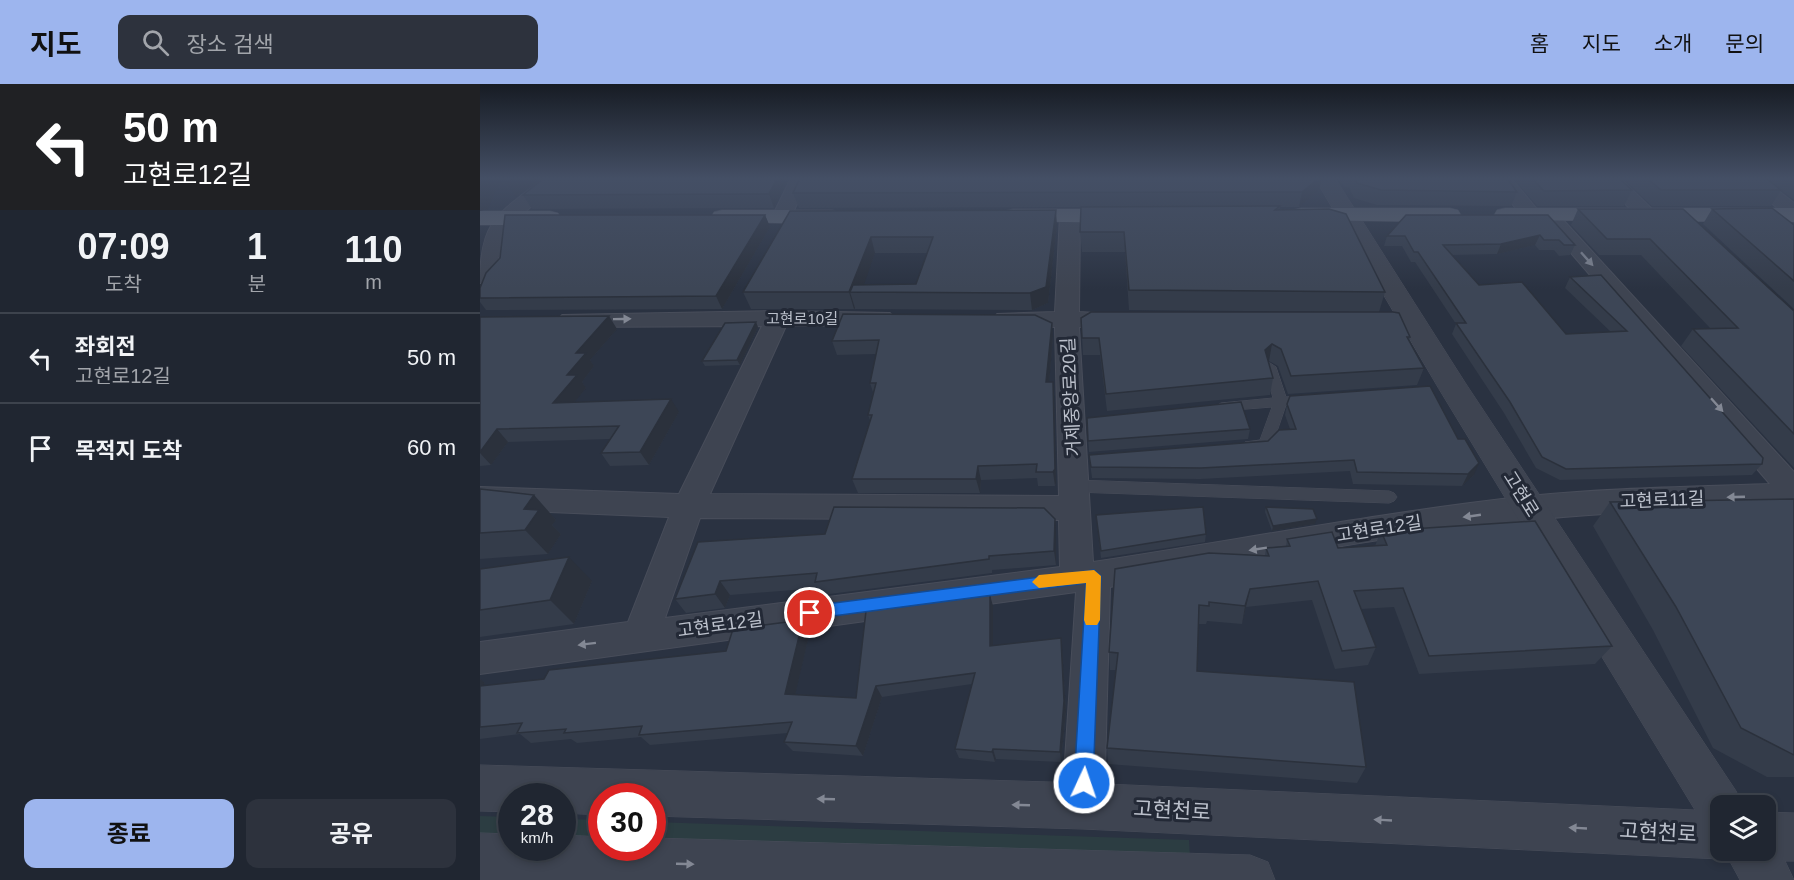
<!DOCTYPE html>
<html lang="ko">
<meta charset="utf-8">
<style>
:root{--surface:#202631;--page:#2d323d;--text:#f1f3f6;--muted:#a2a5ab;--line:#3d434d;--accent:#9db5ee}
body{margin:0;font-family:Arial,"Noto Sans KR",sans-serif;background:var(--page);color:var(--text);height:100vh;display:flex;flex-direction:column;font-size:22px;white-space:nowrap}
*{box-sizing:border-box;margin:0}
p{font-size:20px;color:var(--muted)}
.icon{flex:none;width:33px;height:33px;fill:none;stroke:currentColor;stroke-width:2;stroke-linecap:round;stroke-linejoin:round}
.map{position:relative;flex:1;overflow:hidden}
.side{display:flex;flex-direction:column;background:var(--surface);width:480px}
.side>*{flex:none}
.guide{background:#202124;color:#fff;overflow:hidden}
.tools{position:absolute;left:1230px;top:711px;display:grid;gap:12px}
.tools a{display:grid;place-items:center;width:66px;height:66px;border-radius:12px;background:var(--surface);box-shadow:0 3px 9px #0003,0 0 0 2px var(--line);font-size:30px}
.speed{position:absolute;left:18px;top:699px;display:flex;gap:12px;font-size:30px;font-weight:700;text-align:center}
.speed>*{display:grid;place-content:center;width:78px;height:78px;border-radius:50%;background:var(--surface);box-shadow:0 3px 9px #0003,0 0 0 2px var(--line);line-height:1}
.speed small{font-size:15px;font-weight:400}
.speed .limit{border:9px solid #d22;background:#fff;color:#111}
.pin{position:absolute;display:grid;place-items:center;width:51px;height:51px;color:#fff;margin:-26px;border:3px solid #fff;border-radius:50%;box-shadow:0 2px 6px #0007}
.me{position:absolute;width:66px;margin:-33px;rotate:3deg;stroke-linejoin:round;filter:drop-shadow(0 0 4px #0008)}
.turn{display:flex;align-items:center;gap:21px;height:126px;padding:0 24px;font-size:27px}
.turn .icon{width:78px;height:78px;stroke-width:2.5}
.turn b{display:block;font-size:42px;line-height:51px}
.eta{display:flex;justify-content:space-evenly;align-items:center;height:102px;text-align:center}
.eta b{font-size:36px;font-weight:700;line-height:42px}
.primary-button{display:flex;gap:12px;margin-top:auto;padding:12px 24px}
.primary-button a{flex:1;height:69px;border-radius:12px;background:var(--accent);color:#111;font-size:24px;font-weight:700;line-height:69px;text-align:center}
.primary-button a+a{background:var(--page);color:var(--text)}
ul{padding:0;list-style:none}
li{display:flex;align-items:center;gap:18px;height:90px;padding:0 24px;border-top:2px solid var(--line)}
li div{flex:1}
li b{display:block;font-size:22px}
li em{font-style:normal}
header{display:flex;align-items:center;gap:36px;box-sizing:border-box;height:84px;padding:0 30px;background:var(--accent);color:#111}
header strong{font-size:28px}
nav{display:flex;gap:33px;margin-inline-start:auto;font-size:21px}
.search{width:420px;height:54px;background:var(--page);display:flex;align-items:center;gap:15px;box-sizing:border-box;padding:0 21px;border-radius:12px;color:var(--muted);font-size:22px}
main{display:flex;flex:1;min-height:0}
.map>svg:first-child{display:block}
</style>
<header>
<strong>지도</strong>
<div class="search"><svg class="icon" aria-label="search" viewBox="0 0 24 24"><circle cx="10" cy="10" r="6"/><path d="M15 15l6 6"/></svg>장소 검색</div>
<nav><a>홈</a><a>지도</a><a>소개</a><a>문의</a></nav>
</header>
<main>
<section class="side">
<div class="guide">
<div class="turn"><svg class="icon" aria-label="left" viewBox="0 0 24 24"><path d="M17 20v-9H6M10 6l-5 5 5 5"/></svg><div><b>50 m</b>고현로12길</div></div>
</div>
<div class="eta">
<div><b>07:09</b><p>도착</p></div>
<div><b>1</b><p>분</p></div>
<div><b>110</b><p>m</p></div>
</div>
<ul>
<li><svg class="icon" aria-label="left" viewBox="0 0 24 24"><path d="M17 20v-9H6M10 6l-5 5 5 5"/></svg><div><b>좌회전</b><p>고현로12길</p></div><em>50 m</em></li>
<li><svg class="icon" aria-label="arrive" viewBox="0 0 24 24"><path d="M6 21V4h12l-3 4 3 4H6"/></svg><div><b>목적지 도착</b></div><em>60 m</em></li>
</ul>
<div class="primary-button"><a>종료</a><a>공유</a></div>
</section>
<div class="map">
<svg width="1314" height="796" viewBox="0 0 1314 796">
<rect width="100%" height="100%" fill="#2a3241"/>
<path fill="#2c3d42" d="M0,732L31,733V751L0,750Z
M83,735L121,736V754L83,753Z
M173,738L709,756L710,774L173,756Z"/>
<g fill="none" stroke-linecap="round" stroke-linejoin="round">
<g stroke="#484d5a" stroke-width="1">
<path id="service" d="M790,279L796,283L806,313L828,311L835,315L828,319L806,321L791,365L770,367L763,362L765,358L780,356L792,323L741,327L734,323L741,319L793,314L784,283Z
M595,396L909,407L914,409L917,413L914,417L909,419L595,408L587,402Z"/>
</g>
<g stroke="#484d5a" stroke-width="2">
<path id="minor" d="M65,94H85L33,138L11,192L8,197L0,199C0,135 18,130 65,94Z
M311,94H329L309,137H295L292,133Z
M1012,94H1031L1060,129L1068,125L1075,127L1314,388V422C1226,425 1139,427 1051,436C910,450 770,479 630,503L624,722L618,737L603,743L588,737L582,722L596,508L0,590V558L148,538L189,433L0,425V403L199,410L282,242L90,243L82,241L78,236L82,231L298,227L410,229L414,234L410,239L402,241L306,242L230,410L579,412L575,243L517,240L513,235L517,230L575,228L580,132L583,128H597L600,132L599,228L650,231L654,236L650,241L599,243L613,478C758,456 903,428 1049,412C1129,404 1210,403 1290,400L1060,133L1051,137L1044,135ZM220,434L579,436L580,483L185,534Z
M1120,94H1140L1174,127L1177,131L1174,135H1160Z
M1261,94H1282L1314,119V134L1307,132Z"/>
</g>
<g stroke="#484d5a" stroke-width="1">
<path id="tertiary" d="M835,94H855L986,300L1256,707L1263,722H1240V766H1286V728L1314,729V777H1305L1314,796H1260L1247,772L1240,775L603,745L172,732V712H122V731L82,729V712H32V728L0,727V681L603,699L1215,726L959,305Z
M0,749L32,750V764H82V751L122,753V764H172V754L770,771L788,778L795,796H0Z"/>
</g>
<g stroke="#484d5a" stroke-width="1">
<path id="primary" d="M821,124H970L978,126L981,131L978,136L970,138L813,136L810,131L813,126Z
M1025,124H1314V138L1017,136L1014,131L1017,126Z
M533,125H646L654,127L657,132L654,137L646,139L525,137L522,132L525,127Z
M242,126H352L360,128L363,133L360,138L352,140L234,138L231,133L234,128Z
M0,127H70L78,129L81,134L78,139L70,141H0Z"/>
</g>
<use href="#service" fill="#3e4451" fill-rule="evenodd"/>
<use href="#minor" fill="#3e4451" fill-rule="evenodd"/>
<use href="#tertiary" fill="#3e4451" fill-rule="evenodd"/>
<use href="#primary" fill="#5c6370" fill-rule="evenodd"/>
</g>
<path fill="#343c4a" fill-rule="evenodd" d="M64,94H305L306,98L294,124L52,125L43,111Z
M857,94H1027L1037,108L1031,122L897,121L874,114L869,103H864Z
M1033,94H1139L1152,106L1144,122H1057Z
M1143,94H1314V116L1301,106L1291,122H1172Z
M839,106L819,123H800L799,126L905,208L899,228L930,253L929,257L944,284L937,301L808,310L798,282L789,277L788,278L793,294L790,311L627,327L620,271H603L601,234L873,228L649,226L645,168H602L600,148L601,123L319,124L313,109Z
M1098,125H1203L1314,227V384L1201,262L1213,245L1230,244L1161,171H1119L1091,141Z
M1232,125L1313,140L1314,139V225L1223,140Z
M310,127L577,142L568,219L552,226L375,225V224L374,225H271L263,208ZM395,169H447L436,200L383,201Z
M285,131L290,143L242,225L6,226L0,218V204Z
M1068,131L1095,161L1090,171L1079,172L1074,166H1059L1055,161L1017,170L972,171L999,201L1086,250L1131,248L1085,204L1090,193L1121,191L1282,380L1272,391L1080,396L1056,384L1024,329L972,250L976,240L935,178H931L922,162H904L907,152Z
M0,233L137,245L110,276L114,282L102,298L106,304L94,318L199,328L169,381L130,382L121,369L130,355L28,358L11,381L0,382Z
M278,243L260,281L225,282L222,277Z
M573,253L569,298H573L574,312L576,399L575,402H558L557,394L501,396L500,409H378L372,395L390,336L388,331L393,308L390,299L396,270L357,271L352,257Z
M807,320L994,391L982,402L873,400L870,387L720,395L612,394L609,371L788,357L810,345L805,331Z
M607,334L770,345L768,355L609,368Z
M0,405L54,411L76,436L72,441L81,450L68,470L0,475Z
M1314,415V693H1287L1233,664L1173,546L1113,442L1130,418Z
M786,423L835,440L792,447L785,428Z
M617,439L726,450L725,458L621,474Z
M901,447L1132,562L1115,580L939,590L914,523L881,525L896,563L888,581L855,585L832,516L766,523L762,540L727,537L726,540H718L717,587L886,683L877,699L628,680L627,664L636,586H630L629,568L785,471L786,464L806,462L807,455L858,464L895,462Z
M576,449V481L512,486V489L342,511L338,504L250,511L245,524L206,529L195,515L218,458Z
M0,485L112,497L94,540L0,553Z
M513,522V562L581,554L582,565L586,627L581,678L516,675L515,678L479,674L475,665L492,600L402,613L383,672L313,667L304,658L308,649L170,661L161,653L97,659L91,655L51,659L40,650L0,655V595L5,599L3,602L64,595L246,567L323,536L330,547L315,610L376,614Z"/>
<path fill="#2b313c" d="M1,94H21L8,125L0,127V97Z
M34,94H61L36,113L27,99Z
M297,94H305L306,98L294,124L289,110Z
M839,94H842L839,106L819,123L822,108Z
M576,126L577,142L568,219L552,226L550,209Z
M285,131L290,143L242,225L236,212Z
M1060,151L1055,161L1017,170L1021,160Z
M391,153L395,169L381,209L370,208L375,224L374,225L369,208Z
M129,232L137,245L110,276L114,282L102,298L106,304L83,332L73,319L87,291L96,269Z
M276,238L278,243L260,281L257,276Z
M572,239L573,253L568,312L566,298Z
M792,260L789,277L782,284L785,266Z
M573,298L574,312L576,399L575,402L573,388Z
M191,315L199,328L169,381L160,368Z
M17,345L28,358L11,381L0,369V368Z
M999,379L994,391L982,402L988,390Z
M498,382L501,396L500,409L496,395Z
M54,411L76,436L72,441L81,450L68,470L45,446L44,425Z
M575,435L576,449V481L574,467Z
M837,435L835,440L792,447L793,442Z
M89,473L112,497L94,540L70,516Z
M240,497L250,511L245,524L235,510Z
M770,505L766,523L762,540L765,522Z
M510,511L513,522V573L510,562Z
M323,536L330,547L313,620L305,610Z
M581,554L582,565L586,627L581,678L580,668Z
M0,595L5,599L0,607Z
M396,602L402,613L383,672L376,662Z
M513,665L516,675L515,678L512,668Z"/>
<path fill="#3d4656" stroke="#2b313c" stroke-width="1.5" d="M64,94H297L289,110L43,111Z
M320,94H839L822,108L313,109Z
M874,94H1027L1037,108L901,106L877,99Z
M1052,94H1139L1152,106L1064,107Z
M1167,94H1286L1301,106H1181Z
M800,122L795,126L849,125L866,130L905,208L649,206L644,148H600L601,123Z
M1292,124L1314,141V197L1232,125Z
M1098,125H1203L1314,227V350L1213,245L1258,244L1170,155H1127Z
M576,126L566,203L550,209L370,208L373,201L436,200L453,153H391L369,208H263L310,127Z
M25,131H285L236,212L0,214V204L6,189L20,174Z
M926,131H1068L1095,161H1084L1079,156H1064L1060,151L1021,160L963,161L999,201L1042,198L1086,250L1147,247L1090,193L1121,191L1283,374L1282,380L1086,385L1062,373L1030,318L976,239H986L938,168H934L925,152H907Z
M611,228H913L919,229L930,253H927L944,284L811,292L801,265L792,260L785,266L793,294L626,310L619,254H602L601,234Z
M363,230L555,231L572,239L566,298H573L575,385L573,388H556L557,380L498,382L496,395H372L392,331H388L396,299H390L399,256L352,257Z
M129,232L96,269H106L87,291H97L73,319L191,315L160,368L121,369L139,342L17,345L0,368V233Z
M276,238L257,276L222,277L245,239Z
M950,302L978,355H985L999,379L988,390L877,388L874,376L721,384L611,383L609,371L788,357L799,346L816,345L807,320L810,312Z
M761,318L770,345L608,357L607,334Z
M0,405L54,411L44,425L59,426L45,446L0,449Z
M1314,415V671L1261,644L1196,523L1130,418Z
M354,423L564,424L575,435L574,467L509,472V475L335,498L337,489L240,497L235,510L195,515L218,458L345,450Z
M723,423L726,450L621,467L616,431Z
M786,423L833,425L837,435L793,442Z
M1055,437L1132,562L949,572L923,504L874,507L896,563L862,567L838,497L770,505L765,522L729,518V522L719,521L717,587L874,598L886,683L627,664L638,569L629,568L635,485L729,469L789,472L786,464L810,462L807,455L852,448L858,464L907,461L901,447Z
M89,473L70,516L0,526V485Z
M510,511V562L581,554L584,617L580,668L513,665L512,668L475,665L495,589L396,602L376,662L304,658L312,638L159,651L162,642L84,649L86,645L37,649L42,639L0,643V602L64,595L69,586L246,567L253,545L323,536L305,610L376,614L386,527Z"/>
<defs><path id="oneway-solid" d="M-6-.8H1V-3.2L6.5 0L1 3.2V.8H-6Z" transform="scale(1.5)"/></defs>
<g fill="#838894">
<use href="#oneway-solid" transform="translate(1107 175) rotate(48)"/>
<use href="#oneway-solid" transform="translate(142 235) rotate(-1)"/>
<use href="#oneway-solid" transform="translate(1237 321) rotate(48)"/>
<use href="#oneway-solid" transform="translate(1256 413) rotate(178)"/>
<use href="#oneway-solid" transform="translate(992 432) rotate(172)"/>
<use href="#oneway-solid" transform="translate(778 465) rotate(171)"/>
<use href="#oneway-solid" transform="translate(107 560) rotate(173)"/>
<use href="#oneway-solid" transform="translate(346 715) rotate(-178)"/>
<use href="#oneway-solid" transform="translate(541 721) rotate(-178)"/>
<use href="#oneway-solid" transform="translate(903 736) rotate(-177)"/>
<use href="#oneway-solid" transform="translate(1098 744) rotate(-177)"/>
<use href="#oneway-solid" transform="translate(205 780) rotate(2)"/>
</g>
<linearGradient id="sky" x2="0" y2="1"><stop stop-color="#171c24"/><stop offset="0.46" stop-color="#444f65"/><stop offset="1" stop-color="#444f65" stop-opacity="0"/></linearGradient>
<rect width="1314" height="205" fill="url(#sky)"/>
<path fill="#1a73e8" stroke="#114b97" stroke-width="1.5" d="M614,486L621,492L613,699L610,706L604,709L597,706L594,699L606,499L330,535L324,533L322,529L324,524L330,522Z"/>
<path fill="#f59e0b" d="M614,486L621,492L620,536L617,541H606L604,536L606,499L559,504L552,498L559,491Z"/>
<g text-anchor="middle" dominant-baseline="central" stroke-width="6" stroke-linejoin="round" paint-order="stroke">
<g font-size="15" fill="#bbc0cb" stroke="#232936">
<text x="322" y="234">고현로10길</text>
</g>
<g font-size="18" fill="#bbc0cb" stroke="#232936">
<text transform="translate(591 313) rotate(-93)">거제중앙로20길</text>
<text transform="translate(1041 410) rotate(58)">고현로</text>
<text transform="translate(1182 416) rotate(-2)">고현로11길</text>
<text transform="translate(899 445) rotate(-9)">고현로12길</text>
<text transform="translate(240 541) rotate(-8)">고현로12길</text>
</g>
<g font-size="21" fill="#bbc0cb" stroke="#232936">
<text transform="translate(692 726) rotate(3)">고현천로</text>
<text transform="translate(1178 748) rotate(3)">고현천로</text>
</g>
</g>
</svg>
<div class="tools">
<a><svg class="icon" aria-label="layers" viewBox="0 0 24 24"><path d="M12 4l9 5-9 5-9-5zM3 14l9 5 9-5"/></svg></a>
</div>
<div class="speed"><div>28<small>km/h</small></div><div class="limit">30</div></div>
<div class="pin" style="left:330px;top:529px;background:#d93025"><svg class="icon" aria-label="arrive" viewBox="0 0 24 24"><path d="M6 21V4h12l-3 4 3 4H6"/></svg></div>
<svg class="me" style="left:604px;top:699px" viewBox="-20 -20 40 40"><circle r="17" fill="#1a73e8" stroke="#fff" stroke-width="3"/><path d="M0-11L8 9 0 5-8 9z" fill="#fff"/></svg>
</div>
</main>
